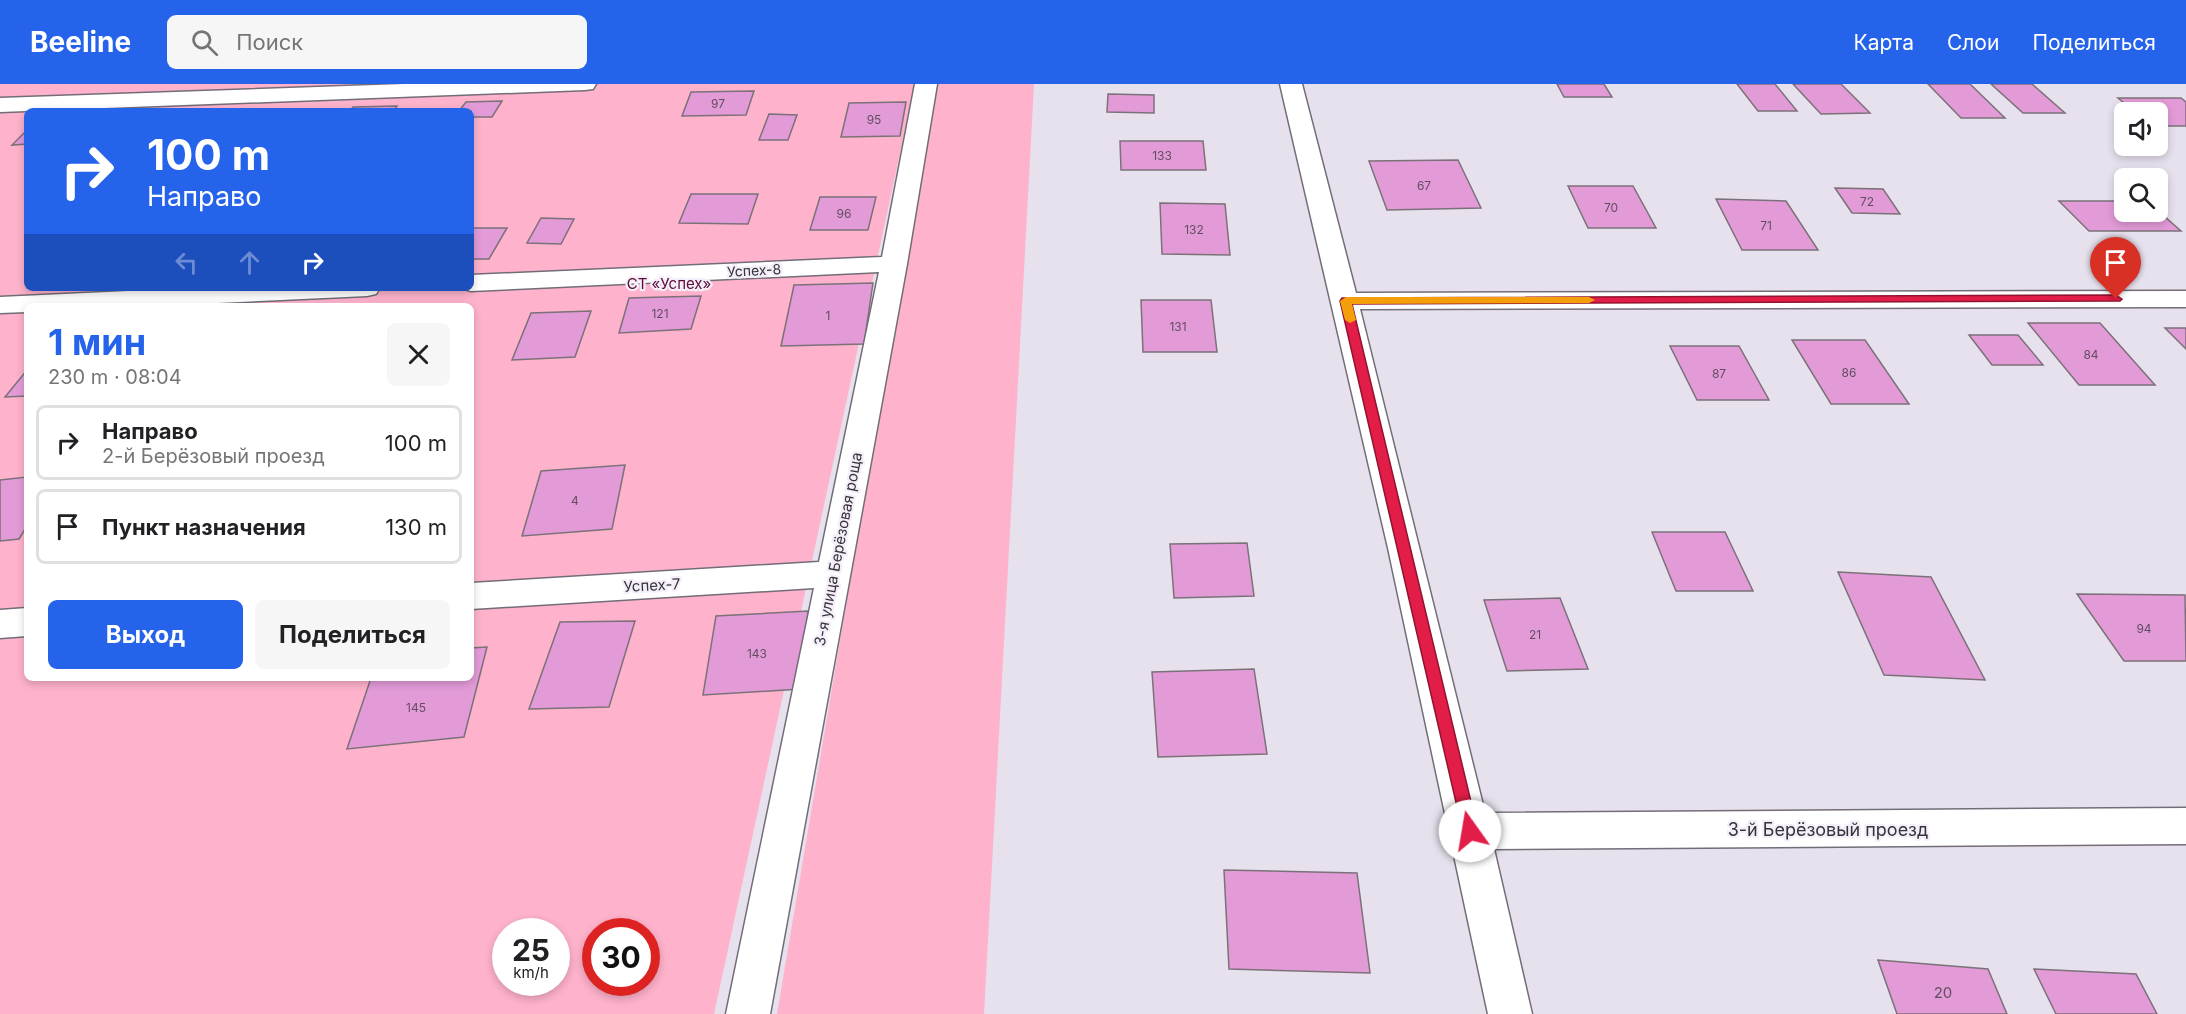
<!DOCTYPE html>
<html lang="ru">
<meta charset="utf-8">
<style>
:root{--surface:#fff;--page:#f6f6f6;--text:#202124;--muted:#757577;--line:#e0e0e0;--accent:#2563eb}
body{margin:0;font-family:Inter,sans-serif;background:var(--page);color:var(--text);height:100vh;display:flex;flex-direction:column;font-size:22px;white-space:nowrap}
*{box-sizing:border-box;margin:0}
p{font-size:20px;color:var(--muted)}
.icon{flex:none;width:33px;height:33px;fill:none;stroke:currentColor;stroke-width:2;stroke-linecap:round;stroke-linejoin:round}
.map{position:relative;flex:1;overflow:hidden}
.panel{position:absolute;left:24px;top:219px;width:450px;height:378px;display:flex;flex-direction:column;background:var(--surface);border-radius:9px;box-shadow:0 3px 9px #0003}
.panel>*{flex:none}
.guide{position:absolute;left:24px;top:24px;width:450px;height:183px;border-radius:9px;box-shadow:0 3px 9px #0003;background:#2563eb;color:#fff;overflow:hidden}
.controls{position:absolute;left:2114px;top:18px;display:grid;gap:12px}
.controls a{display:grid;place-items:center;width:54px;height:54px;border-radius:9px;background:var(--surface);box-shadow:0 3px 9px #0003;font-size:30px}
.speed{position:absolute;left:492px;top:834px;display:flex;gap:12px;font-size:30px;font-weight:700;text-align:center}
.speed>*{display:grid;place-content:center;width:78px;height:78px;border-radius:50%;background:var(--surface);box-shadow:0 3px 9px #0003;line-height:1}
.speed small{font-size:15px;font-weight:400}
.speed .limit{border:9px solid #d22;background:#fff;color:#111}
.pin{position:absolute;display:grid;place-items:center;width:51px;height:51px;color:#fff;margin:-62px -26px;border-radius:50% 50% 50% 0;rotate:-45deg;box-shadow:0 0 6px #0007}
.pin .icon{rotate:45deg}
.me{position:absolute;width:66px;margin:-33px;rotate:347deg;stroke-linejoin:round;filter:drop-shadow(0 0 4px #0008)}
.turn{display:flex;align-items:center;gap:21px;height:126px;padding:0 24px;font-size:27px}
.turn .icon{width:78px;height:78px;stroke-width:2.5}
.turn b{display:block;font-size:42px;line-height:51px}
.lanes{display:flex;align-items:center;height:57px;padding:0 24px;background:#0003;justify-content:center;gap:30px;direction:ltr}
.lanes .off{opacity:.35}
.round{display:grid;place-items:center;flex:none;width:63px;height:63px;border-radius:9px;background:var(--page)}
.overview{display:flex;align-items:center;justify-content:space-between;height:102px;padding:0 24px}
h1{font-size:36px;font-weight:700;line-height:45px;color:var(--accent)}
.button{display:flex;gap:12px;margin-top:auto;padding:12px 24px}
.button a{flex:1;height:69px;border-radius:9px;background:var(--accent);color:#fff;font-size:24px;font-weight:700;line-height:69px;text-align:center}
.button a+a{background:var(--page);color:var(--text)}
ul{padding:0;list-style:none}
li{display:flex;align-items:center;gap:18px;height:75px;margin:0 12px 9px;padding:0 12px;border:3px solid var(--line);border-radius:9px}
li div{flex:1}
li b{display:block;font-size:22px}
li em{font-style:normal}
header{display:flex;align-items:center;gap:36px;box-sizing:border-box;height:84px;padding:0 30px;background:var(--accent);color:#fff}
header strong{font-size:28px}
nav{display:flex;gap:33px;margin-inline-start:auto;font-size:21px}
.search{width:420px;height:54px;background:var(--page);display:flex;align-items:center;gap:15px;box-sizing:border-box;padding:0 21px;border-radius:9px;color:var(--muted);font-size:22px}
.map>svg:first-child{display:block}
</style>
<header>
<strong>Beeline</strong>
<div class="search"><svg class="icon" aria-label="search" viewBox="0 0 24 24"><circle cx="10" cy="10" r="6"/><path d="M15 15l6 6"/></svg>Поиск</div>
<nav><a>Карта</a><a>Слои</a><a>Поделиться</a></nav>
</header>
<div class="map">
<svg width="2186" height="930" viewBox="0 0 2186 930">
<rect width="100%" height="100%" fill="#e6e1ed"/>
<path fill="#feb2cb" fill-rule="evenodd" d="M0,0H915L714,930H0ZM27,27H471V204H27ZM27,222H471V594H27ZM506,848H556V898H506ZM596,848H646V898H596Z
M934,0H1034L984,930H777Z"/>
<path fill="#e39bd8" stroke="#7b7179" stroke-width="1.5" d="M1557,0H1604L1612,13H1564Z
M1737,0H1775L1797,27H1758Z
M1793,0H1841L1870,29L1821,30Z
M1928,0H1970L2005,34H1961Z
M1991,0H2032L2065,29H2023Z
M754,7L746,31L682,32L691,8Z
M1108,10L1154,11V29L1107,28Z
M2118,14H2181L2186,18V42H2157V28H2135Z
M502,17L492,33H471V27H459L466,18Z
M906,18L900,52L841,53L849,19Z
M397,22L394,27H350L353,23Z
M769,30L797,31L788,56H759Z
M27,46V60L12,61Z
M1120,57H1203L1206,86H1121Z
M1458,76L1481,124L1387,126L1369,77Z
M1568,102H1633L1656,144H1588Z
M1835,104L1883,105L1900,130L1852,129Z
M691,110H758L748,140L679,139Z
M820,113H876L868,146H810Z
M1716,115L1786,117L1818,166H1742Z
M2059,117H2124V128H2157V126L2181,147H2089Z
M1160,119L1225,120L1230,171L1162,170Z
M541,134L574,135L561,160L527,159Z
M471,144H507L489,175H471Z
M873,199L864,260L781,262L794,201Z
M701,212L691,245L619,249L629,214Z
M1141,216H1211L1217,268H1143Z
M591,227L575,273L512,276L531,229Z
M2028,239H2100L2155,301H2079Z
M2165,244H2186V265Z
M1969,251H2018L2043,281H1992Z
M1792,256H1865L1909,320H1831Z
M1670,262H1739L1769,316H1697Z
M27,286V312L5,313Z
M625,381L612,445L522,452L541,387Z
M27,393V442L19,455L0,457V396Z
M1652,448H1725L1753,507H1676Z
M1247,459L1254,512L1174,514L1170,460Z
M1838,488L1931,493L1985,596L1884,591Z
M2077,510L2185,511L2186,577H2124Z
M1560,514L1588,585L1507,587L1484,516Z
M808,527L801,605L703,611L716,532Z
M635,537L609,623L529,625L560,538Z
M487,563L464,653L347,665L371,594H471V564Z
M1254,585L1267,670L1158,673L1152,588Z
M1224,786L1357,789L1370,889L1229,885Z
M1878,876L1988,885L2007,930H1897Z
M2034,885L2136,890L2157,930H2056Z"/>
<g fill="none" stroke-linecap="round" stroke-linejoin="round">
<g stroke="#726d77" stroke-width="3">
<path id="street" d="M404,0H596L593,5L585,6L0,28V14Z
M915,0H937L907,180L770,930H726L814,504L471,525V499L819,478L879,188L471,207L461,204H471V191L882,173Z
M1280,0H1302L1356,209L2186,207V223L1360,225L1485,729L2186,724V760L1494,765L1532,930H1488L1388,464Z
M193,204H380L376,210L367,212L153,222H27V228L0,229V213Z
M27,524V552L0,554V526Z"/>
</g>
<use href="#street" fill="#fff" fill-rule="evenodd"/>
</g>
<path fill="#e11d48" stroke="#92132f" stroke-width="1.5" d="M2116,211L2122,215L2120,217L1352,220L1478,747L1476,753L1470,755L1464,753L1340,217L1342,214Z"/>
<path fill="#f59e0b" d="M1346,213H1589L1595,216L1589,219L1352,220L1356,236L1350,239L1345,236L1340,217Z"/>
<g text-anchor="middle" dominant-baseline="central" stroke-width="4.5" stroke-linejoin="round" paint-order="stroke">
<g font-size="12" fill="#624e61">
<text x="718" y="19">97</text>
<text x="874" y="35">95</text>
<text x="1162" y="71">133</text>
<text x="1424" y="101">67</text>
<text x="1867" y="117">72</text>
<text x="1611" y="123">70</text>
<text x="844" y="129">96</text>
<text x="1766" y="141">71</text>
<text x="1194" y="145">132</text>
<text x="660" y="229">121</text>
<text x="828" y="231">1</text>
<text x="1178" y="242">131</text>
<text x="2091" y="270">84</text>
<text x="1849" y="288">86</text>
<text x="1719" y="289">87</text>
<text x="575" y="416">4</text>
<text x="2144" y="544">94</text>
<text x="1535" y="550">21</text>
<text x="757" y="569">143</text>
<text x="416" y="623">145</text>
</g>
<g font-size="14" fill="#373439" stroke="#f4eefa">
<text transform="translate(754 186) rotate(-3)">Успех-8</text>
</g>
<g font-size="15" fill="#5c0a32" stroke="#f4eefa">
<text x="669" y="199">СТ «Успех»</text>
</g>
<g font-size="15" fill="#373439" stroke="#f4eefa">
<text transform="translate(838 465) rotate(-79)">3-я улица Берёзовая роща</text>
<text transform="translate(652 501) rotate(-3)">Успех-7</text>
</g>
<g font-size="15" fill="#624e61">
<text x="1943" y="908">20</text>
</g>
<g font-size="18" fill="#373439" stroke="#f4eefa">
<text x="1828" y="745">3-й Берёзовый проезд</text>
</g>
</g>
</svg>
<div class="controls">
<a><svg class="icon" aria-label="sound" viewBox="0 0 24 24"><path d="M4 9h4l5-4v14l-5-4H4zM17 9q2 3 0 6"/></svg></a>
<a><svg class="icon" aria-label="search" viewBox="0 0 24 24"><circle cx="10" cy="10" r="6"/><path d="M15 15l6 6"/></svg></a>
</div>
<div class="speed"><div>25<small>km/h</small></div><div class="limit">30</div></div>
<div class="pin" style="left:2116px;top:215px;background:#d93025"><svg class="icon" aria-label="arrive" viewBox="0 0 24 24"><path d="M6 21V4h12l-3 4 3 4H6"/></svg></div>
<svg class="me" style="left:1470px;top:747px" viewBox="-20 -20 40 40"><circle r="19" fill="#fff"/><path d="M0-13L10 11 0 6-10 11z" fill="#e11d48"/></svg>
<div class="guide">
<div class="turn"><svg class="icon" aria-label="right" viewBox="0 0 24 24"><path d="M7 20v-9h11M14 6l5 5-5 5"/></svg><div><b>100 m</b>Направо</div></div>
<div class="lanes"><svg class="icon off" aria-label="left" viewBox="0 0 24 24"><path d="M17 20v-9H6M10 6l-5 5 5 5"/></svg><svg class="icon off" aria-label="ahead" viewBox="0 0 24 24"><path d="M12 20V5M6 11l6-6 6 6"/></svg><svg class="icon" aria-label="right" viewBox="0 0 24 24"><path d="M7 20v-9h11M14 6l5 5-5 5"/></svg></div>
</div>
<section class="panel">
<div class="overview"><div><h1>1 мин</h1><p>230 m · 08:04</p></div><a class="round"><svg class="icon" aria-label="close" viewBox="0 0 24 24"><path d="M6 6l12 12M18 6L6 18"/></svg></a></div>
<ul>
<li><svg class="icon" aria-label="right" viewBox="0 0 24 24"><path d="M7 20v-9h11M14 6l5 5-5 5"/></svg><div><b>Направо</b><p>2-й Берёзовый проезд</p></div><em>100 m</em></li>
<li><svg class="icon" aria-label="arrive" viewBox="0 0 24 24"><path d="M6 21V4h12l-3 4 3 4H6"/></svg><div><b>Пункт назначения</b></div><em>130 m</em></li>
</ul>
<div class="button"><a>Выход</a><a>Поделиться</a></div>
</section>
</div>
